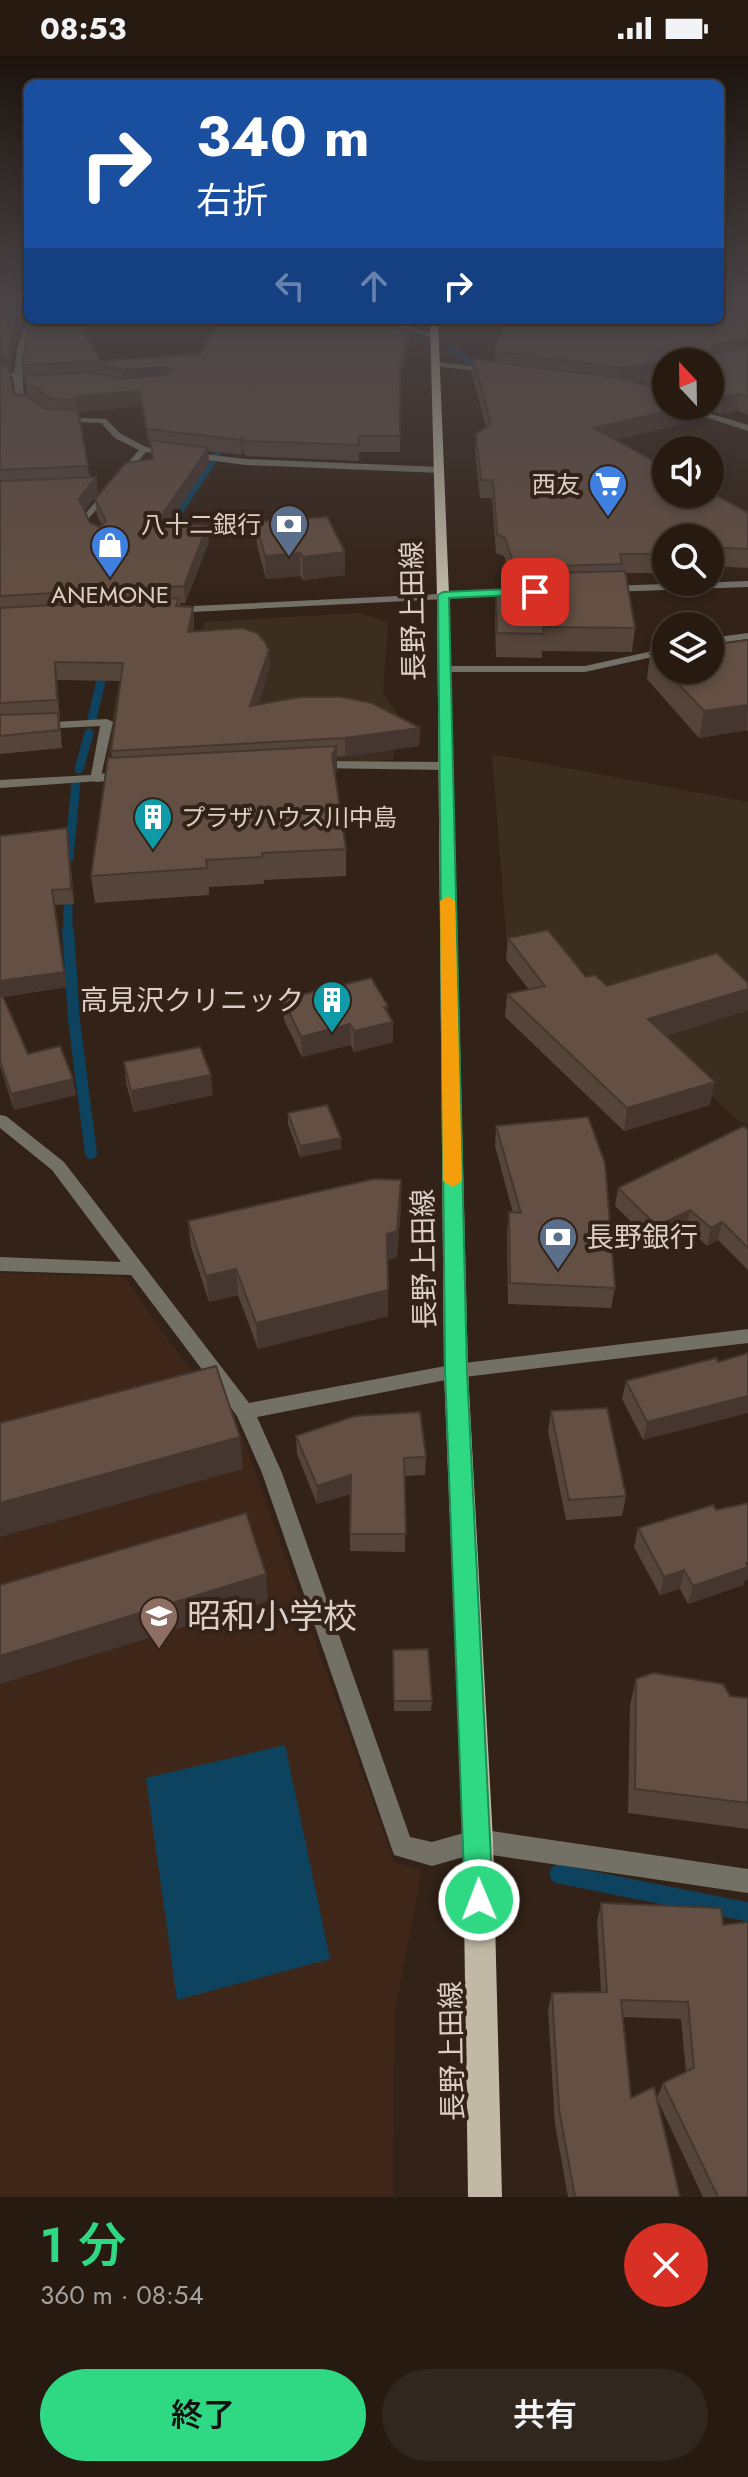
<!DOCTYPE html>
<html lang="ja">
<meta charset="utf-8">
<style>
:root{--surface:#261a11;--page:#32271f;--text:#f1f3f6;--muted:#a4a19f;--line:#423831;--accent:#2fd883}
body{margin:0;font-family:Jost,"Noto Sans JP",sans-serif;background:var(--page);color:var(--text);height:100vh;display:flex;flex-direction:column;font-size:30px;white-space:nowrap}
*{box-sizing:border-box;margin:0}
p{font-size:26px;color:var(--muted)}
.icon{flex:none;width:44px;height:44px;fill:none;stroke:currentColor;stroke-width:2;stroke-linecap:round;stroke-linejoin:round}
.map{position:relative;height:2141px;overflow:hidden}
.drawer{display:flex;flex-direction:column;background:var(--surface);flex:1}
.drawer>*{flex:none}
.hud{position:absolute;left:24px;top:24px;width:700px;height:244px;border-radius:12px;box-shadow:0 4px 12px #0003,0 0 0 2px var(--line);background:#1a4fa0;color:#fff;overflow:hidden}
.needle{width:52px;rotate:338deg}
.controls{position:absolute;left:652px;top:292px;display:grid;gap:16px}
.controls a{display:grid;place-items:center;width:72px;height:72px;border-radius:50%;background:var(--surface);box-shadow:0 4px 12px #0003,0 0 0 2px var(--line);font-size:40px}
.pin{position:absolute;display:grid;place-items:center;width:68px;height:68px;color:#fff;margin:-34px;border-radius:16px;box-shadow:0 4px 12px #0006}
.me{position:absolute;width:88px;margin:-44px;rotate:359deg;stroke-linejoin:round;filter:drop-shadow(0 0 6px #0008)}
.turn{display:flex;align-items:center;gap:28px;height:168px;padding:0 40px;font-size:36px}
.turn .icon{width:104px;height:104px;stroke-width:2.5}
.turn b{display:block;font-size:56px;line-height:68px}
.lanes{display:flex;align-items:center;height:76px;padding:0 40px;background:#0003;justify-content:center;gap:40px;direction:ltr}
.lanes .off{opacity:.35}
.round{display:grid;place-items:center;flex:none;width:84px;height:84px;border-radius:42px;background:var(--page)}
.headline{display:flex;align-items:center;justify-content:space-between;height:136px;padding:0 40px}
h1{font-size:48px;font-weight:600;line-height:60px;color:var(--accent)}
.cta{display:flex;gap:16px;margin-top:auto;padding:16px 40px}
.cta a{flex:1;height:92px;border-radius:48px;background:var(--accent);color:#111;font-size:32px;font-weight:600;line-height:92px;text-align:center}
.cta a+a{background:var(--page);color:var(--text)}
.status{display:flex;justify-content:space-between;align-items:center;height:56px;padding:0 40px;background:var(--surface);direction:ltr}
.status svg{height:22px;fill:currentColor}
.map>svg:first-child{display:block}
</style>
<div class="status"><b>08:53</b><svg viewBox="0 0 49 12"><path d="M0 12V9h3v3zM5 12V6h3v6zM10 12V3h3v9zM15 12V0h3v12zM26 1h20v11H26zM47 4h2v5h-2z"/></svg></div>
<div class="map">
<svg width="748" height="2141" viewBox="0 0 748 2141">
<rect width="100%" height="100%" fill="#332217"/>
<path fill="#3b2e20" d="M359,557L388,566L383,637L398,659L393,704L105,717L116,637L195,635L204,566Z
M492,698L748,746V1069L737,1064L550,883L507,889Z"/>
<path fill="#3e2718" d="M0,1217L125,1221L161,1274L243,1382L394,1806L422,1814L395,1955L393,2141H0Z"/>
<path fill="#0e435f" d="M285,1689L330,1903L177,1944L146,1722Z"/>
<g fill="none" stroke-linecap="round" stroke-linejoin="round">
<path stroke="#0e435f" stroke-width="6" d="M396,274L419,281
M451,293L474,309
M212,407L227,382"/>
<path stroke="#0e435f" stroke-width="7" d="M163,480L213,405
M103,614L104,611"/>
<path stroke="#0e435f" stroke-width="9" d="M92,663L104,612
M79,713L89,677
M69,802L76,726
M68,833V876"/>
<path stroke="#0e435f" stroke-width="12" d="M68,874L74,965L91,1097"/>
<path stroke="#0e435f" stroke-width="19" d="M559,1818L748,1856"/>
<path fill="#737066" fill-rule="evenodd" d="M748,577V583L710,588V582Z
M666,592V598L585,616H444L439,613L444,610H585Z
M107,663L113,666L100,725L0,732V724L91,719L100,670L0,675V669Z"/>
<path fill="#737066" fill-rule="evenodd" d="M28,264H36C24,293 20,316 25,347L35,348L32,352L17,349L13,321H0V317H14L18,288Z
M376,264H388L437,279L430,281Z
M436,306L495,313L499,315L495,317L433,310Z
M672,350H685L748,369V375Z
M59,361L106,363L121,378L146,391L246,403L440,411L444,414L440,417L246,409L146,396L89,462L86,461V457L139,394L115,382L101,367L56,365Z
M318,705L445,706L451,710L445,714L314,712L312,709Z
M127,716L133,720L131,723L96,726L90,722L96,718Z
M0,1059L6,1060L64,1106L249,1347L456,1308L748,1273V1287L456,1322L257,1361L282,1417L410,1781L432,1786L478,1773L748,1813V1837L478,1797L432,1810L394,1799L262,1417L237,1360L131,1219L0,1215V1201L121,1206L52,1114L0,1072Z"/>
<path fill="#737066" fill-rule="evenodd" d="M748,525V531L609,536L604,533L609,530Z
M538,533L543,536L542,538L173,557L168,554L173,551Z"/>
<path fill="#c1b9a6" fill-rule="evenodd" d="M430,264H438L449,539L468,1315L493,1785L502,2141H468L463,1785L444,1315L437,539Z"/>
</g>
<path fill="#55443a" fill-rule="evenodd" d="M0,242H28V263H25L15,288L11,314H9L14,338L27,340L23,309L87,280L100,305L201,298L220,264H401L400,273L409,275V289L400,322V396H359V405L246,400L243,396L241,399L208,395L209,407L169,467L209,486L185,547H180V551H193L194,568L193,575L270,611L258,649L420,672L419,690L337,701V715L335,720L346,793V820L264,824V828L209,831V839L95,847L91,820L112,702L111,695L121,625L57,624L62,692L0,698ZM141,350L149,388H150L152,403L95,443L97,459L102,469L100,471L90,467L84,455L98,437L96,421L90,422L78,356Z
M748,242V359L737,354L722,358L703,352L702,363L615,384L748,457V512L710,510V482H666L661,517H625L635,572L632,596L542,595V602L496,601L495,564L496,540L518,541L519,530H514L504,500L496,497L492,442H480L475,395L476,378L486,371L472,319L473,303L495,306V295ZM666,306H710V350H666ZM644,324L643,328L634,325H639Z
M256,466L345,519L303,524L300,520L266,523L257,489Z
M748,584V676L747,674L699,682L647,623L650,598Z
M0,780L69,788L74,848L54,849L67,931L3,941L28,998L73,1023L76,1039L14,1054L0,1010Z
M508,882L586,921L607,930L748,954L665,980L710,1049L624,1075L505,961L507,938L529,934L506,904Z
M283,943L388,950V958L393,986L354,996L351,989L302,1001L284,964Z
M124,1006L213,1039L134,1056L126,1027Z
M288,1057L341,1082V1093L300,1101L288,1068Z
M496,1070L615,1232L611,1252L508,1248L507,1177L509,1156L513,1157L495,1090Z
M748,1074V1214L718,1184L707,1190L687,1171L653,1187L615,1150L618,1132Z
M401,1150L397,1201L388,1204V1260L258,1293L238,1239L209,1246L191,1191L188,1165Z
M718,1306L643,1384L622,1343L626,1325Z
M551,1355L626,1440L622,1460L566,1464L548,1375Z
M296,1380L426,1401L425,1419L405,1420V1496L350,1495V1438L317,1448L297,1398Z
M748,1447V1523L745,1524L743,1529L688,1548L680,1533L660,1539L634,1491L638,1472Z
M393,1594L432,1645L431,1655H394Z
M636,1623L730,1640L748,1642V1773L628,1757L630,1649Z
M601,1847L721,1852L748,2141H703L657,2043L680,2141H568L555,2068L548,1954L552,1937L601,1936L597,1865ZM623,1961L681,1963L686,2016L663,2027L657,2042H631Z"/>
<path fill="#45372f" d="M23,249L25,263L15,288L11,314L0,315V300Z
M409,275V289L400,323V309Z
M748,282V293L709,305L712,289Z
M667,304L666,306V320L644,318V324L619,328L621,312Z
M165,311L166,325L123,328L122,314Z
M139,335L141,350L77,356L75,341Z
M739,338L737,354L722,358L724,341Z
M689,350H704L702,363L593,389L594,372Z
M242,381L243,396L241,399V384Z
M208,392L209,407L158,482L157,466Z
M96,421L98,437L81,459L79,443Z
M207,470L209,486L185,547L184,530Z
M345,496V519L303,524V501Z
M300,497V520L266,523L265,500Z
M663,498H666V516L661,517Z
M193,551L194,568L190,593L188,576Z
M269,594L270,611L252,669L250,650Z
M55,606L57,624L60,663L57,644Z
M748,649L747,674L699,682L704,655Z
M420,672L419,690L345,701V682Z
M337,690V715L332,724V699Z
M67,772L69,788L74,848L71,833Z
M52,834L67,931L0,941V925Z
M748,933V954L644,986L648,963Z
M388,950V967L393,966V986L354,996V975L384,951Z
M350,968L351,989L302,1001L301,981Z
M211,1019L213,1039L134,1056L131,1035Z
M73,1023L76,1039L14,1054L11,1038Z
M715,1026L710,1049L624,1075L627,1052Z
M341,1082V1093L300,1101V1090Z
M401,1124V1150L397,1201L387,1204V1178Z
M690,1154L687,1171L653,1187L657,1170Z
M722,1166L718,1184L707,1190L711,1172Z
M236,1213L238,1239L209,1246L206,1220Z
M388,1234V1260L258,1293L256,1267Z
M748,1340V1357L643,1384L647,1366Z
M240,1381L243,1413L0,1481V1447Z
M351,1419V1437L317,1448V1430Z
M748,1506V1523L745,1524L743,1529L688,1548L693,1530Z
M684,1514L680,1533L660,1539L664,1521Z
M266,1518L268,1545L0,1628V1600Z"/>
<path fill="#634f43" stroke="#45372f" stroke-width="2" d="M0,242H28V249H23L13,274L9,300H0Z
M720,242H748V282L712,289L710,298L748,292V341L739,338L724,341L710,337V306H670L667,304L621,312L495,295L504,264H720Z
M31,264H82L87,280L100,305L201,298L220,264H400L399,273L409,275L400,309V380H359V389L245,385L242,381L241,384L147,373L139,335L75,341L76,344L50,343L35,331L26,330L24,320L90,316L122,323L169,318L172,315L165,311L122,314L90,306L23,309L27,275Z
M473,303L622,322L666,335V350H689L594,372L666,412V438H710V436L748,457V493L710,491V482H666V498H620L622,508L515,511L505,482L497,478L493,424H481L476,378L491,368Z
M0,308L8,310L14,338L27,340L47,353L78,354L88,410L0,414Z
M666,314V324L644,318Z
M150,384L208,392L157,466L207,470L184,530L0,540V425L96,421L79,443L90,467L100,471L106,465L95,443L126,407L153,403Z
M327,461L345,496L303,501L300,497L265,500L256,466Z
M625,515L635,572L543,571L544,578L497,577L496,540L527,541L519,518Z
M179,542L176,550L193,551L188,576L242,572L257,577L265,586L269,594L250,650L300,641H342L372,647L420,672L345,682L111,695L123,607L55,606L57,644L0,647V552Z
M748,584V649L704,655L650,598L666,595V614H710V589Z
M58,657L59,674L0,680V659Z
M337,690L332,699L346,793L262,797V801L206,804L207,812L91,820L108,702Z
M67,772L71,833L52,834L64,916L0,925V780Z
M548,874L586,921L595,919L607,930L717,897L748,927V933L648,963L715,1026L627,1052L507,938L545,930L508,882Z
M371,922L388,950L384,951L393,966L354,975L350,968L301,981L283,943Z
M0,934L28,998L60,990L73,1023L11,1038L0,1005Z
M200,991L211,1019L131,1035L124,1006Z
M327,1049L341,1082L300,1090L288,1057Z
M588,1061L605,1107L615,1232L510,1227L509,1156L521,1157L496,1070Z
M744,1070L748,1074V1192L722,1166L711,1172L690,1154L657,1170L618,1132Z
M374,1123L401,1124L397,1175L387,1178L388,1234L256,1267L236,1213L206,1220L188,1165Z
M748,1297V1340L647,1366L626,1325L716,1302L718,1306Z
M216,1310L240,1381L0,1447V1367Z
M607,1352L626,1440L569,1444L551,1355Z
M420,1356L426,1401L404,1402L406,1478H350L351,1419L317,1430L296,1380L355,1360Z
M748,1447V1506L746,1507L748,1511L693,1530L684,1514L664,1521L638,1472L713,1449L716,1454Z
M246,1457L266,1518L0,1600V1529Z
M428,1593L432,1645H394L393,1594Z
M653,1617L723,1628L730,1640L748,1642V1747L635,1733L636,1623Z
M601,1847L721,1852L723,1869L748,1866V2141H718L663,2027L694,2012L688,1946L621,1944L631,2042L654,2031L680,2141H575L559,2053L552,1937L607,1936Z"/>
<linearGradient id="sky" x2="0" y2="1"><stop stop-color="#1c130d"/><stop offset="0.45" stop-color="#4a4447"/><stop offset="1" stop-color="#4a4447" stop-opacity="0"/></linearGradient>
<rect width="748" height="542" fill="url(#sky)"/>
<path fill="#2fd883" stroke="#1f8c55" stroke-width="2" d="M535,532L541,536L539,538L449,542L467,1315L493,1844L489,1854L479,1858L470,1854L465,1844L445,1315L438,539L443,536Z"/>
<path fill="#f59e0b" d="M448,840L455,845L462,1125L453,1131L443,1125L440,845Z"/>
<defs>
<g id="supermarket-pin" transform="scale(2)"><path d="M0 17L-7.5 6A9.5 9.5 0 1 1 7.5 6Z" fill="#3f7fe0" stroke="#332217"/><path d="M-6-5.5h2.5l.6 2H6L4.5 2H-2.5L-4.4-4H-6ZM-1.5 3.2a1.3 1.3 0 1 0 .1 0ZM3 3.2a1.3 1.3 0 1 0 .1 0Z" fill="#fff"/></g>
<g id="bank-pin" transform="scale(2)"><path d="M0 17L-7.5 6A9.5 9.5 0 1 1 7.5 6Z" fill="#5c6f8a" stroke="#332217"/><path d="M-6-4H6V4H-6ZM0-2.3a2.3 2.3 0 1 0 0 4.6a2.3 2.3 0 1 0 0-4.6Z" fill="#fff"/></g>
<g id="shop-pin" transform="scale(2)"><path d="M0 17L-7.5 6A9.5 9.5 0 1 1 7.5 6Z" fill="#3f7fe0" stroke="#332217"/><path d="M-5-2.5h2.3a2.7 3.5 0 0 1 5.4 0H5L5.5 6h-11ZM-1.5-2.5h3a1.5 2.3 0 0 0-3 0Z" fill="#fff"/></g>
<g id="building-pin" transform="scale(2)"><path d="M0 17L-7.5 6A9.5 9.5 0 1 1 7.5 6Z" fill="#0f9aa8" stroke="#332217"/><path d="M-4-6H4V6H1V3H-1V6H-4ZM-2.5-4.3h1.7v1.8h-1.7ZM.8-4.3h1.7v1.8H.8ZM-2.5-1h1.7V.8h-1.7ZM.8-1h1.7V.8H.8Z" fill="#fff"/></g>
<g id="school-pin" transform="scale(2)"><path d="M0 17L-7.5 6A9.5 9.5 0 1 1 7.5 6Z" fill="#8d6e63" stroke="#332217"/><path d="M0-5L7-2L0 1L-7-2ZM-4 1L0 2.5L4 1V4Q0 6-4 4Z" fill="#fff"/></g>
</defs>
<g fill-rule="evenodd">
<use href="#supermarket-pin" x="608" y="428"/>
<use href="#bank-pin" x="289" y="468"/>
<use href="#shop-pin" x="110" y="489"/>
<use href="#building-pin" x="153" y="761"/>
<use href="#building-pin" x="332" y="944"/>
<use href="#bank-pin" x="558" y="1181"/>
<use href="#school-pin" x="159" y="1560"/>
</g>
<g text-anchor="middle" dominant-baseline="central" stroke-width="8" stroke-linejoin="round" paint-order="stroke">
<g font-size="24" fill="#dbcec7" stroke="#332217" text-anchor="end">
<text x="580" y="428">西友</text>
<text x="261" y="468">八十二銀行</text>
<text x="110" y="538" text-anchor="middle">ANEMONE</text>
<text x="181" y="761" text-anchor="start">プラザハウス川中島</text>
</g>
<g font-size="28" fill="#dbcec7" stroke="#332217">
<text transform="translate(413 555) rotate(-91)">長野上田線</text>
<text transform="translate(424 1203) rotate(-91)">長野上田線</text>
<text transform="translate(452 1995) rotate(-91)">長野上田線</text>
</g>
<g font-size="28" fill="#dbcec7" stroke="#332217" text-anchor="end">
<text x="304" y="944">高見沢クリニック</text>
<text x="586" y="1181" text-anchor="start">長野銀行</text>
</g>
<g font-size="34" fill="#dbcec7" stroke="#332217" text-anchor="start">
<text x="187" y="1560">昭和小学校</text>
</g>
</g>
</svg>
<div class="controls">
<a><svg class="needle" viewBox="-14 -14 28 28"><path d="M0-13l5 13h-10z" fill="#e53935"/><path d="M0 13l5-13h-10z" fill="#a4a19f"/></svg></a>
<a><svg class="icon" aria-label="sound" viewBox="0 0 24 24"><path d="M4 9h4l5-4v14l-5-4H4zM17 9q2 3 0 6"/></svg></a>
<a><svg class="icon" aria-label="search" viewBox="0 0 24 24"><circle cx="10" cy="10" r="6"/><path d="M15 15l6 6"/></svg></a>
<a><svg class="icon" aria-label="layers" viewBox="0 0 24 24"><path d="M12 4l9 5-9 5-9-5zM3 14l9 5 9-5"/></svg></a>
</div>
<div class="pin" style="left:535px;top:536px;background:#d93025"><svg class="icon" aria-label="arrive" viewBox="0 0 24 24"><path d="M6 21V4h12l-3 4 3 4H6"/></svg></div>
<svg class="me" style="left:479px;top:1844px" viewBox="-20 -20 40 40"><circle r="17" fill="#2fd883" stroke="#fff" stroke-width="3"/><path d="M0-11L8 9 0 5-8 9z" fill="#fff"/></svg>
<div class="hud">
<div class="turn"><svg class="icon" aria-label="right" viewBox="0 0 24 24"><path d="M7 20v-9h11M14 6l5 5-5 5"/></svg><div><b>340 m</b>右折</div></div>
<div class="lanes"><svg class="icon off" aria-label="left" viewBox="0 0 24 24"><path d="M17 20v-9H6M10 6l-5 5 5 5"/></svg><svg class="icon off" aria-label="ahead" viewBox="0 0 24 24"><path d="M12 20V5M6 11l6-6 6 6"/></svg><svg class="icon" aria-label="right" viewBox="0 0 24 24"><path d="M7 20v-9h11M14 6l5 5-5 5"/></svg></div>
</div>
</div>
<section class="drawer">
<div class="headline"><div><h1>1 分</h1><p>360 m · 08:54</p></div><a class="round" style="background:#d93025;color:#fff"><svg class="icon" aria-label="close" viewBox="0 0 24 24"><path d="M6 6l12 12M18 6L6 18"/></svg></a></div>
<div class="cta"><a>終了</a><a>共有</a></div>
</section>
